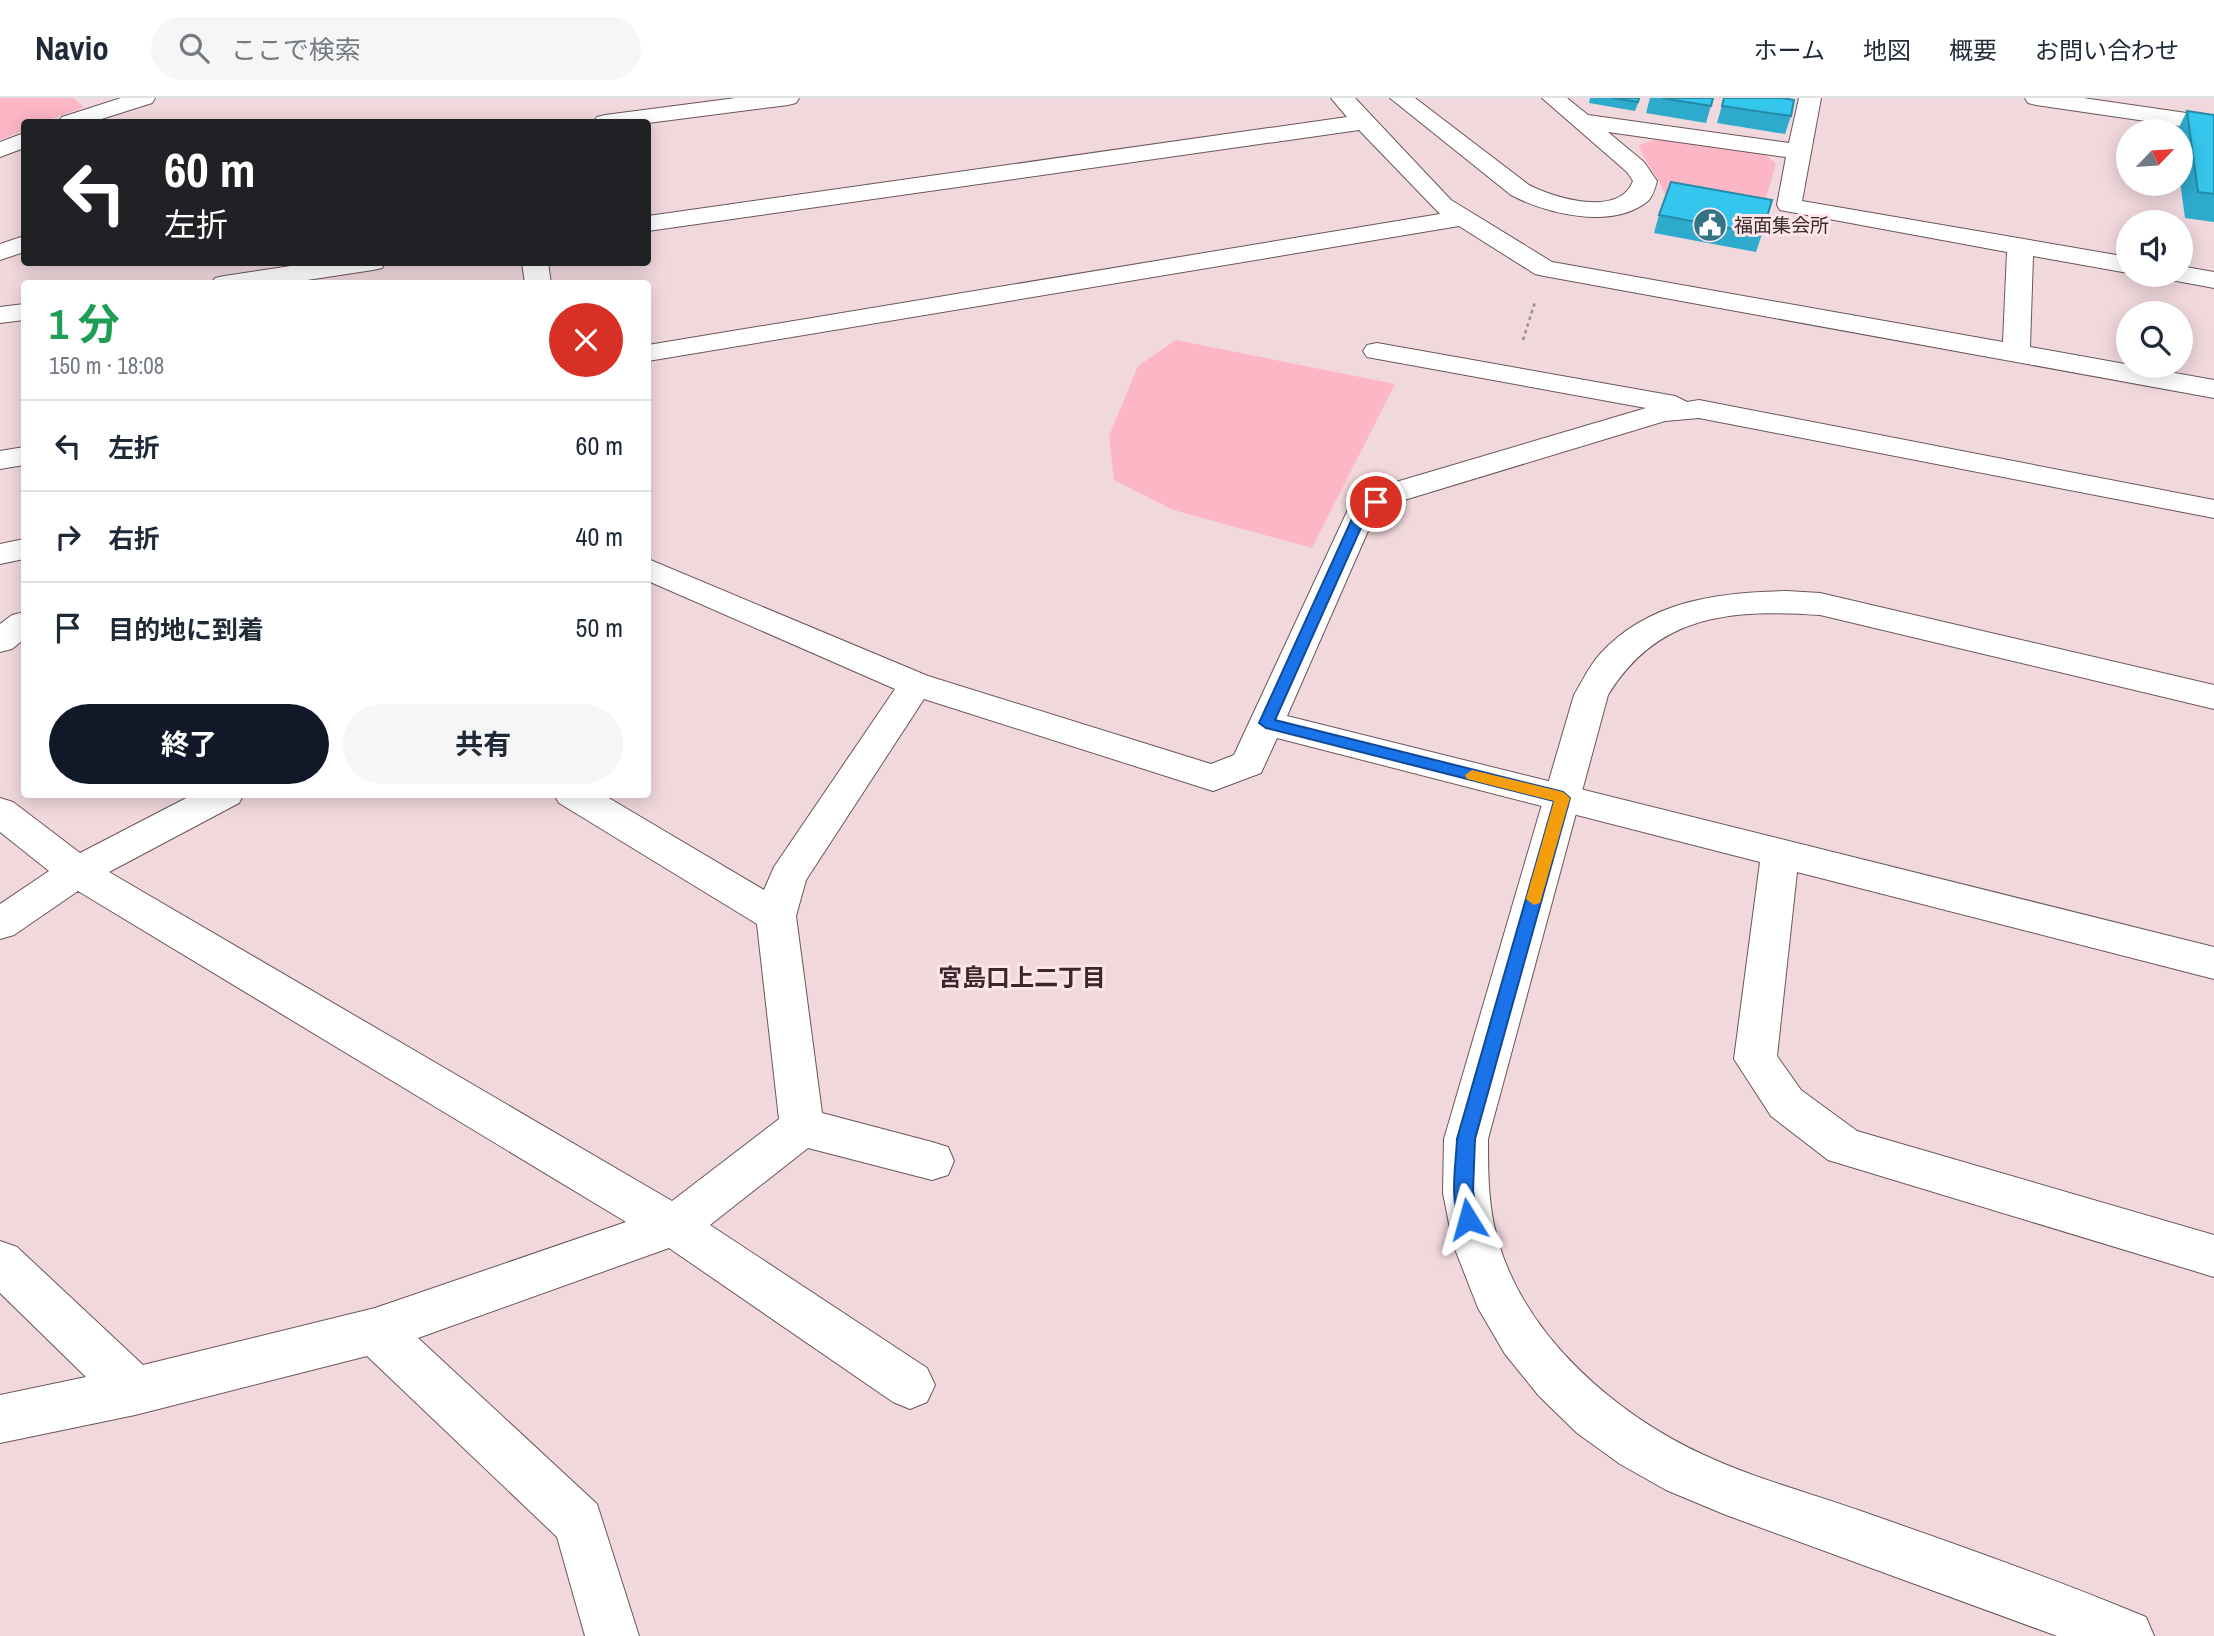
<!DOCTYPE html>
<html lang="ja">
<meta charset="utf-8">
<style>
:root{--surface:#fff;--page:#f6f6f7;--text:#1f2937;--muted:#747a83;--line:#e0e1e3;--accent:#111827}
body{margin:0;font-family:"Archivo Narrow","Noto Sans JP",sans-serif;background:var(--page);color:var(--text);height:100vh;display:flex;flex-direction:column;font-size:26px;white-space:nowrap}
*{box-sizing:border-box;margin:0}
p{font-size:23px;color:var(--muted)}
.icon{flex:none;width:38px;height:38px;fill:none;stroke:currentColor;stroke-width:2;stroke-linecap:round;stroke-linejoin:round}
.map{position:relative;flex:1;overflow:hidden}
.drawer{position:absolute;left:21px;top:182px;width:630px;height:518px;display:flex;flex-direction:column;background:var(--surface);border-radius:7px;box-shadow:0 4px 18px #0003}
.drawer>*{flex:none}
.banner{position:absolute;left:21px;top:21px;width:630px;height:147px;border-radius:7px;box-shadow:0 4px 18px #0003;background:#202124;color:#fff;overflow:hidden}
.needle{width:46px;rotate:65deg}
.buttons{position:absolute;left:2116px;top:21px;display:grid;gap:14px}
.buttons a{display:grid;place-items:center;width:77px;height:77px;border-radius:50%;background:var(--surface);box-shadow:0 4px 18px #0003;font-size:35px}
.pin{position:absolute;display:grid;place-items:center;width:60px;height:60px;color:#fff;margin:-30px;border:4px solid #fff;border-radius:50%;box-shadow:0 2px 7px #0007}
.me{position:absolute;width:77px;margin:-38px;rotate:352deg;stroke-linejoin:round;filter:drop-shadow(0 0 5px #0008)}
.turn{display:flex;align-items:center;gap:24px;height:147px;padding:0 28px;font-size:32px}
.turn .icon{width:91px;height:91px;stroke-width:2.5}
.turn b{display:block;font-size:49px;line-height:60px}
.round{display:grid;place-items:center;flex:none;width:74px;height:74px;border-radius:37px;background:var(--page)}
.headline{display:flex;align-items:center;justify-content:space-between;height:119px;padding:0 28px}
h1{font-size:42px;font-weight:700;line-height:52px;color:#1e9e55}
.button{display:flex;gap:14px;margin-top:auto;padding:14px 28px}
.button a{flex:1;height:80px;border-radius:42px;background:var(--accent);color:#fff;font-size:28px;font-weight:700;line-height:80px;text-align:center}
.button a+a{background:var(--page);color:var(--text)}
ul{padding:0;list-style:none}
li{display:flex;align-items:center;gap:21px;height:91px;padding:0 28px;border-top:2px solid var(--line)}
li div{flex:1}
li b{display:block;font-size:26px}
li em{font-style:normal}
header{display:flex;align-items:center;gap:42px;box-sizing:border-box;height:98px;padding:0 35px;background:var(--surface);border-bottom:2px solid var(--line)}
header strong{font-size:33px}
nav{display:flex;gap:38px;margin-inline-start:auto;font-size:24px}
.search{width:490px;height:63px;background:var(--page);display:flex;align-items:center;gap:18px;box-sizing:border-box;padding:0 24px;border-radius:38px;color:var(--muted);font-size:26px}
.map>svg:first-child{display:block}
</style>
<header>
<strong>Navio</strong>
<div class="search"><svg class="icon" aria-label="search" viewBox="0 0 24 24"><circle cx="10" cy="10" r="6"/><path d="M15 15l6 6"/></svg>ここで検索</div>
<nav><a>ホーム</a><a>地図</a><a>概要</a><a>お問い合わせ</a></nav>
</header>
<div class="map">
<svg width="2214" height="1538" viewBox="0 0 2214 1538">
<rect width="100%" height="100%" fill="#f1d8dd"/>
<path fill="#fcb6c5" d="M0,0H73L84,9L44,24H24V32L0,42Z
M1660,40L1764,56L1776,65L1763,111L1664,95C1658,76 1644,65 1639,47Z
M1176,242L1395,286L1312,450L1173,412L1114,382L1109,338L1138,268Z"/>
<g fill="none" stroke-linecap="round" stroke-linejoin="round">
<g stroke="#6b565b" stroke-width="2">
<path id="minor" d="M121,0H155L152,5L92,24H58L62,19Z
M736,0H799L796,5L788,7L648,25L593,24L597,19L605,17Z
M1331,0H1355L1451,102L1552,164L2003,244L2007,154L1780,112L1777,107L1786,59L1608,34L1644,64L1657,83C1655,90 1653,98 1648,103C1613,132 1547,116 1511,97L1390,0H1415L1529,87C1554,100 1619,120 1633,83L1627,74L1542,0H1567L1588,17L1789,45L1799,0H1821L1802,103L2128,159V175L2033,158L2030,249L2214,282V300L1544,178L1535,176L1459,128L648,263V247L1440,116L1359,32L648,133V118L1347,19Z
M24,35V50L0,59V44Z
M24,138V154L0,162V146Z
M317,164H386L382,170L373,172L281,186H211L215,180L224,178Z
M522,164H548L551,186H525Z
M2180,168L2214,174V190L2171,182L2167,177H2180Z
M24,206V222L0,225V209Z
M1377,245L1675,298L1687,304L1699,302L2214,402V420L1699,320L1665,323L1401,403L1375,417L1287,618L2214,849V881L1797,774L1777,958L1801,992L1857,1033L2214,1137V1179L1828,1062L1771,1018L1734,961L1760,764L1277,640L1261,675L1213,693L924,601L806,782L796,818L822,1015L932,1044L948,1049L954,1063L948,1077L932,1082L808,1050L710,1127L927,1270L935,1287L927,1304L910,1311L893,1304L669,1150L418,1240L597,1406L639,1538H585L557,1439L367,1258L135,1317L0,1345V1297L86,1279L0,1195V1143L17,1149L143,1267L375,1210L626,1124L78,793L14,837L0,841V806L49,773L0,734V700L13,704L80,755L194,696H244L239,705L109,774L672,1103L779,1021L757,826L559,705L554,696H602L764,792L774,769L895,591L648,483V461L928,578L1211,666L1234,657L1351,405L1379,389L1646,310L1367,259L1363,253L1367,247Z
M24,349V367L0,371V353Z
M24,441V461L0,466V446Z
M24,514V541L12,551L0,554V526L12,517Z"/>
</g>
<g stroke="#6b565b" stroke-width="2">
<path id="tertiary" d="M2025,0H2083L2214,19V33L2036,7L2028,5Z
M1787,493L1820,495L2214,587V611L1820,517C1733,511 1658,515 1608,597L1488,1041C1488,1077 1488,1111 1499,1146C1527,1240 1617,1317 1704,1357C1753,1380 1807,1394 1858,1412C1955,1446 2052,1480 2146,1519L2154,1538H2057L1726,1417L1666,1392L1620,1366L1577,1335L1539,1298L1505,1256L1478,1210L1453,1146L1443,1095L1444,1041L1574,597C1582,584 1589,568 1600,556C1648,503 1718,494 1787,493Z"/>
</g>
<path stroke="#9f8d90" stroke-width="2.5" stroke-dasharray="3.5 3.5" stroke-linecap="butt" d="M1523,242L1535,204"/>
<use href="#minor" fill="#fff" fill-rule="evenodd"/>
<use href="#tertiary" fill="#fff" fill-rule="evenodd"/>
</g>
<path fill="#2eaacc" d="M1590,0H1640L1635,13L1589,5Z
M1650,0H1713L1706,25L1646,15Z
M1724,0L1791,18L1785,36L1717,25Z
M2187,13L2214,17V124L2185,120L2180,84V33H2177Z
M1659,117L1762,136L1756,154L1654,135Z"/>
<path fill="#35c6ed" stroke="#258ba6" stroke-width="2" d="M1613,0H1639L1638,4Z
M1662,0H1713L1711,8Z
M1724,0H1782L1794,2L1791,18L1722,8Z
M2187,13L2214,17V96L2198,94Z
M1671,84L1772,102L1762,136L1659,117Z"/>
<path fill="#1a73e8" stroke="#114b97" stroke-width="2" d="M1376,400L1382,404L1368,414L1275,622L1563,694L1570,700L1475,1041L1473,1093L1478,1121L1475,1127L1468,1129L1461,1127C1449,1101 1456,1068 1457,1041L1554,703L1266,630L1259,625L1356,412Z"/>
<path fill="#f59e0b" d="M1472,672L1563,694L1570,700L1540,805L1534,807L1526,801L1554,703L1467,681L1465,677Z"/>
<defs>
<g id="civic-disc" transform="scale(1.75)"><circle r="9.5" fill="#327386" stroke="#fee5ea"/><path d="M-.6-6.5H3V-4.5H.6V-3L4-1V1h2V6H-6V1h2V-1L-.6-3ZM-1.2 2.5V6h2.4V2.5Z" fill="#fff"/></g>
</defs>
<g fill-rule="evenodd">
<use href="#civic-disc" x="1710" y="127"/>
</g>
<g text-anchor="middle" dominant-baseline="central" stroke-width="6" stroke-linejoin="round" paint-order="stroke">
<g font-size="19" fill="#342b2d" stroke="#fee5ea" text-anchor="start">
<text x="1734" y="127">福面集会所</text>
</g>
<g font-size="24" font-weight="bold" fill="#3a282c" stroke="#fee5ea">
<text x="1022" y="879">宮島口上二丁目</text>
</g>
</g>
</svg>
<div class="buttons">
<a><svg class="needle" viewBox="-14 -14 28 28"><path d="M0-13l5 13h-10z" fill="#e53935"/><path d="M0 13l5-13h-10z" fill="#747a83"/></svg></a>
<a><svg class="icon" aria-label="sound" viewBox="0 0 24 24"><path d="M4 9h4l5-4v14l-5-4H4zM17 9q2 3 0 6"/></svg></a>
<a><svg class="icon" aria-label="search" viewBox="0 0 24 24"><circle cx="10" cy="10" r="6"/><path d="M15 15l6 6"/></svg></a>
</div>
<div class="pin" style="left:1376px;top:404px;background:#d93025"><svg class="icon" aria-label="arrive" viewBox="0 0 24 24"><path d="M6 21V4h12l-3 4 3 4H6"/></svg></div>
<svg class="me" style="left:1468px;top:1121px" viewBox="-20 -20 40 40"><path d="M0-17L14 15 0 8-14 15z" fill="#1a73e8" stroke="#fff" stroke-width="4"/></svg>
<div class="banner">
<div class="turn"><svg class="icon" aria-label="left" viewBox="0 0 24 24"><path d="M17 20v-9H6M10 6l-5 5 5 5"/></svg><div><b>60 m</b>左折</div></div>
</div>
<section class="drawer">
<div class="headline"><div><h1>1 分</h1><p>150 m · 18:08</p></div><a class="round" style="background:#d93025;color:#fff"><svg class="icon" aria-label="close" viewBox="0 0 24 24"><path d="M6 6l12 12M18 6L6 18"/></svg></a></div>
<ul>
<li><svg class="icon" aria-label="left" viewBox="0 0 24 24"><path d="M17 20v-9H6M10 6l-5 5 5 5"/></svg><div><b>左折</b></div><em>60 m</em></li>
<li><svg class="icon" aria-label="right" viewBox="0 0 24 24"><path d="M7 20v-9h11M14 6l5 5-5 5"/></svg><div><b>右折</b></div><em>40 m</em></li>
<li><svg class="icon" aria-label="arrive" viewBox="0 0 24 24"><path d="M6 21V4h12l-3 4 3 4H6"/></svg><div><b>目的地に到着</b></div><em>50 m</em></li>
</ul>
<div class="button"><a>終了</a><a>共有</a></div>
</section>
</div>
